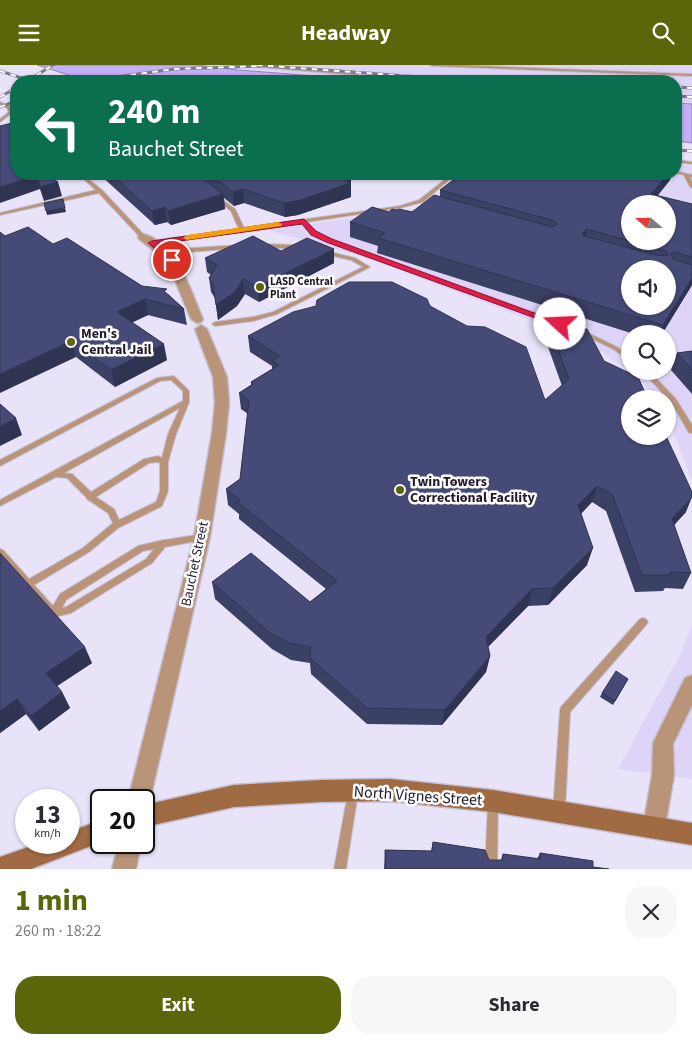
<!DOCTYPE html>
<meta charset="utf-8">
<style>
:root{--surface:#fff;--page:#f7f7f7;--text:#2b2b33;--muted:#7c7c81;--accent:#5b660a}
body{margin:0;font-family:"Source Sans 3",sans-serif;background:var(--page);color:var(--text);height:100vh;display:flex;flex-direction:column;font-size:19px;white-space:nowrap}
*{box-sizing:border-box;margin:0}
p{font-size:16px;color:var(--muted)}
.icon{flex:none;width:28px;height:28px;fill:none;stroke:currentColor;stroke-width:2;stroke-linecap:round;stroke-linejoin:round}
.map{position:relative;height:804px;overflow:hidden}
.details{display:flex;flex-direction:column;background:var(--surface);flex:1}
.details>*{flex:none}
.top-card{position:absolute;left:10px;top:10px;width:672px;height:105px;border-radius:20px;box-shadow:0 1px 4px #0004;background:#0b6e4f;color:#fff;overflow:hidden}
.needle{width:32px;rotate:290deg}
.fabs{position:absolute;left:621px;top:130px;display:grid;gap:10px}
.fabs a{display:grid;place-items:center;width:55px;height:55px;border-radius:50%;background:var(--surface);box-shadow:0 1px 4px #0004;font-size:25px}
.speed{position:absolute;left:15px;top:724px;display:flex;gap:10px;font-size:25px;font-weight:700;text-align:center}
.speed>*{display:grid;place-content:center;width:65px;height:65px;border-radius:50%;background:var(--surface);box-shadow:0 1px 4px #0004;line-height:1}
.speed small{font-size:12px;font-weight:400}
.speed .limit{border:2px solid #111;border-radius:8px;background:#fff;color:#111}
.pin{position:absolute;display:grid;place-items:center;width:42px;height:42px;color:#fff;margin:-21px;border:2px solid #fff;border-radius:50%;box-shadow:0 1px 5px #0007}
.me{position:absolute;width:55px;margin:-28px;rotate:290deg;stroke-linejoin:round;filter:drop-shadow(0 0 4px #0008)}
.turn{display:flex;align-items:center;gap:18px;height:105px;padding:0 15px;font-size:22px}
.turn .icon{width:65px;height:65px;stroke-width:2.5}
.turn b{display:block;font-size:35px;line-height:42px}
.round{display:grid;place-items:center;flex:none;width:52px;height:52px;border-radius:20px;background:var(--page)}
.overview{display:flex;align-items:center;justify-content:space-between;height:85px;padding:0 15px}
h1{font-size:30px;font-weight:700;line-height:38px;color:var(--accent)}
.primary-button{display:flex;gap:10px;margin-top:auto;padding:10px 15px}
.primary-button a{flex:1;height:58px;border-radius:20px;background:var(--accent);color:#fff;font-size:20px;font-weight:700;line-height:58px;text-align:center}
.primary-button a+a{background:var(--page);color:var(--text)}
header{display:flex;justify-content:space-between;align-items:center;height:65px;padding:0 15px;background:var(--accent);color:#fff;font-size:22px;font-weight:700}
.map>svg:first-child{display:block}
</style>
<header><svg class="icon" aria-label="menu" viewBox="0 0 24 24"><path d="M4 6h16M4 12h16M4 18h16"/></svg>Headway<svg class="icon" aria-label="search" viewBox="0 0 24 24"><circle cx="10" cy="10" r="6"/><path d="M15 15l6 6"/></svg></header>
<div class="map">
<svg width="692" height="804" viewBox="0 0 692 804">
<rect width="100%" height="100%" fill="#e8e3f8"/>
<path fill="#ded4f8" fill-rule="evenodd" d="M190,0H692V38L676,37V16H392Z
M676,99L692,101V416L668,352V334H656L640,315L602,287L577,273L370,194L269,165L420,143L464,109H676ZM630,139H668V176H630ZM630,204H668V241H630ZM630,269H668V306H630Z
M692,560V714L618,704L680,590Z"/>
<path fill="#c4aff8" stroke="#9382bb" d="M37,0H196L238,5L382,16H88Z
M676,38L692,39V78L676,76Z"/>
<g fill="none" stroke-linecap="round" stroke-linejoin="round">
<g stroke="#c4bfd3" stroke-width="2">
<path id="lane" d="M231,0H247L358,9L356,10Z
M430,0H459L692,9V11L432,1Z
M0,37L9,41L13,47L0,57V54L9,47L7,43L0,39Z
M676,95L692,97V99L676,97Z
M676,106L692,110V112H690L692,117V123L690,122L684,110L676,108Z
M78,109H82L102,125L145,171V173H141L99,128L0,150V148L96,125Z
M452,109H456L423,137L400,143L307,157L316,167L331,174L580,264L617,282L630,291V296L613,284L576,266L327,176L312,169L303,158L152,180L149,178L152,176L239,164L231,146L214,132V131L216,130L235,144L244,163L400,141L419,135Z
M262,179L298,180L301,182L298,184L260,182V180Z
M238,180L240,181V183L164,189L161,187L164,185Z
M326,186L355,193L370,202L277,249L253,256L215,261L212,259L215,257L253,252L273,247L363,202L351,195L324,189V187Z
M642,306H649L676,334L692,360V368H689L671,337Z
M173,311L175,312L189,326V337L176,369L168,397V426L162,441L118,463L89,487L34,520L53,541L60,529L138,481L163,475H165L202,469L205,470L206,472L205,474L202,475L165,482L152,498L71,548L54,552L51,551L0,493V484L3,485L29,514L83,483L113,458L108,448L87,434L86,432L67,413L56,412L0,441V435L183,336V326L171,315L160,316L0,401V395L157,313ZM180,343L168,369L162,393L158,391L144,394L91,427L72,409L64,408ZM157,397L160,398V426L156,437L119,455L114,444L96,432L149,398ZM154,484L146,494L66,542L62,543L66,535L143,486Z
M643,553L646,554L648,557L646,560L570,647L565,746L563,750L559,752L555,750L553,746L560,645L561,642L640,554Z
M353,723L357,724L358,728L346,804H334L348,728L349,724Z
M493,733L497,734L498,738L497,804H485L488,738L489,734Z"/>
</g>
<g stroke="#c4bfd3" stroke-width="3">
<path id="street" d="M143,169C178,178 190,225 203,254L201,257L197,258L191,254L167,196L139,174L138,172L139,170Z
M201,260L207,264L227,312L229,338L226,368L210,472L150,735L147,743L144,744V735H128L194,472L212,368L215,338L213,312L195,264Z
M692,610V640L673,679L674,710L665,762L662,770L654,773L646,770L643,762L652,710L653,678L685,613Z
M119,778H141L136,804H112Z"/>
</g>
<g stroke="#c4bfd3" stroke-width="3">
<path id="secondary" d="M390,714L493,725L692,758V780L493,747L390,736L321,737L234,742L144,762V740L234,720L321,715Z
M101,755V777L31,804H0V792L40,778H69V767Z"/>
</g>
<use href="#lane" fill="#b99479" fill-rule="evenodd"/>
<use href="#street" fill="#b99479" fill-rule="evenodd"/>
<use href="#secondary" fill="#a06a42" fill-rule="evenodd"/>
<g stroke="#807a8e" stroke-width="3">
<path id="rail" d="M257,0L475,16
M0,6L31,16
M469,14L499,16
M493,14L549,16
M27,16L53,0
M87,16L174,4L262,1
M676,22L692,23
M676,31L692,32
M0,32L16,23
M0,42L16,36
M676,85L692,86"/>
</g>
<use href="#rail" stroke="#fff" stroke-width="2" stroke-dasharray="5.5" stroke-linecap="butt"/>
</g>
<path fill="#3b4065" d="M99,109H351V132L298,150L285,152L244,138L234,141L224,133L225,144L171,160L167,157L155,160Z
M670,115L657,131L692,139V220L662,269H634L377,188L378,181L350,172V157L389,147L397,145L412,147L440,131V125Z
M5,171L53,179L142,221L168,229L184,244L187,260L148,250L132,257L167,295L115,322L76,292Z
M281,186L334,198L259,237L245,229L237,241L218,255L215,233L211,227L209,213L211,210L207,207L205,193Z
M430,241L545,335L562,321L547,279L550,263L604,296L686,447L674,460L691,508L683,524L665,523L663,526L635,527L606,446L592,437L581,449L587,500L548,540L528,541L488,582L490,591L486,607L442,660L367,659L311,609L310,598L291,595L272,584L215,534L212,517L310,537L326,524L239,454V449L228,440L226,424L240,414L248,349L241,344L239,328L251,320V317L272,304V301L250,287L248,271Z
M692,286V329L671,305L677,288Z
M0,488L92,598L57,621L62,627L70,643L39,666L26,649L0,668Z
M628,614L613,640L600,632L602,628Z
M433,777L489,795H501L503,789L537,794L540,788L593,802L609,804H384L385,785L431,786Z"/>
<path fill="#303453" d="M345,109H351V132L298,150L285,152L284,138L340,112Z
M668,109H672L670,115L651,139V129Z
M37,110L58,117L62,131L44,136L40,124L0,138V122Z
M243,124L244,138L234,141L233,127Z
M223,129L225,144L171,160L168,146Z
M165,142L167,157L155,160L152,146Z
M65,143L66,147L47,150L46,146Z
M587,164L584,179L582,168Z
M334,184V198L259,237L258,222Z
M692,213V220L662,269H660L663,260Z
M243,214L245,229L237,241L218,255L216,240Z
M145,234L148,250L121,263L117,247Z
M71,276L76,292L0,328V309Z
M164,279L167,295L115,322L111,305Z
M16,353L22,370L0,381V361Z
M597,421L592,437L573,457L578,440Z
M692,432L686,447L664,471L672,454Z
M593,483L587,500L548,540L553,523Z
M532,524L528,541L482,588L486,572Z
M85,582L92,598L54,623L46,608Z
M490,591L486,607L442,660L445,645Z
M62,627L70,643L39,666L31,651Z
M17,634L26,649L0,668V646Z"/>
<path fill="#454a76" stroke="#303453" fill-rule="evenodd" d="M16,57V109H44L58,117L40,122L37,110L0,122V61Z
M111,109H197L223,129L168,146L165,142L152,146Z
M209,109H345L340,112L351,118L297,136L284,138L243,124L233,127Z
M461,109H668L651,129L692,139V192L674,187L671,189L673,194L692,200V213L663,260L378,173L385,168L350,157L372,142L389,147L392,144L397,145L399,144L412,147L434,130L553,162L557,159L555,156L440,125ZM630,139H668V176H631L666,186L669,189L667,191L656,190L584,171L582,168L587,164L630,176ZM630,204H668V241H630Z
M63,134L65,143L46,146L44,138Z
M28,162L53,179L67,173L142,221L167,224L164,226L184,244L145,234L117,247L164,279L111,305L71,276L0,309V167L5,171Z
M253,171L281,186L307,173L334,184L258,222L243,214L235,227L216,240L213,218L209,213L217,200L205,193Z
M349,217H392L427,234L430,241L467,261L485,262L526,282L545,335L569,314L550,263L587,264L604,296L638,312L648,334H630V371H666L692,427V432L672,454L691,508L670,507L671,510H642L612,429L597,421L578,440L593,483L553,523L532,524L486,572L490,591L445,645L367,643L310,593L311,582L289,578L270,568L212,517L251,488L310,537L337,516L237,437L240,435L226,424L240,414L249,335L239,328L253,319L251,317L279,300L272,296L280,291L248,271L293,247L316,241L317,235Z
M692,286V305L677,288Z
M0,339L16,353L0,361Z
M0,488L85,582L46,608L62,627L31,651L17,634L0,646Z
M616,606L628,614L615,636L602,628Z
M433,777L485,785L489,795H502L503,789L541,794L540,788L593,796V802L609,804H386L385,785L432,786Z"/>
<path fill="#e11d48" stroke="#92132f" d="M304,154L316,166L332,174L564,259L560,261H557L326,177L311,170L302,159L158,179L175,193V197L172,198L148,178L152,176Z"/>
<path fill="#f59e0b" d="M278,157L282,159L281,161L187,175L183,173L187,170Z"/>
<g fill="#5b660a" stroke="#fff" stroke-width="2">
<circle cx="260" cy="222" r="5"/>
<circle cx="71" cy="277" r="5"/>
<circle cx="400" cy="425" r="5"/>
</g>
<g text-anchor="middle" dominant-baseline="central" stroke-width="5" stroke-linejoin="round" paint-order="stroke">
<g font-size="11" font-weight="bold" fill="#201a2d" stroke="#fff" text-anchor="start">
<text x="270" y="216">LASD Central<tspan x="270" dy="13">Plant</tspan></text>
</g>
<g font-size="14" font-weight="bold" fill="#201a2d" stroke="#fff" text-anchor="start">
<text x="81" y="269">Men's<tspan x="81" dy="16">Central Jail</tspan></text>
<text x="410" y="417">Twin Towers<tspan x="410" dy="16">Correctional Facility</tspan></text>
</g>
<g font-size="14" fill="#201a2d" stroke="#fff">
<text transform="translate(195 499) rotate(-78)">Bauchet Street</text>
</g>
<g font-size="16" fill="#201a2d" stroke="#fff">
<text transform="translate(418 731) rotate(4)">North Vignes Street</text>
</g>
</g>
</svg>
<div class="fabs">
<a><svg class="needle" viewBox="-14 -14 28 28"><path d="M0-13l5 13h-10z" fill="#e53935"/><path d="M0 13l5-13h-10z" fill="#7c7c81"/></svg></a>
<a><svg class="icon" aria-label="sound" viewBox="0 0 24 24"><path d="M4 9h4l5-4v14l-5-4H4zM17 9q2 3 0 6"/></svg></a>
<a><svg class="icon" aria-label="search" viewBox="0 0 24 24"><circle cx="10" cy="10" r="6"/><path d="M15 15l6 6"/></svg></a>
<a><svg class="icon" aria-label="layers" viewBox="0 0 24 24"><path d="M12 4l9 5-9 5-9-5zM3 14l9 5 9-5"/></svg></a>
</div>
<div class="speed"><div>13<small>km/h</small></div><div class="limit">20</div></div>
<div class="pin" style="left:172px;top:195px;background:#d93025"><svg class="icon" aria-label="arrive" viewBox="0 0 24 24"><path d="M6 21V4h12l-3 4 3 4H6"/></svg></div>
<svg class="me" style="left:560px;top:259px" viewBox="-20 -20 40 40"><circle r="19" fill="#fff"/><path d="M0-13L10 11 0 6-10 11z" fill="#e11d48"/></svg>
<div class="top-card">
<div class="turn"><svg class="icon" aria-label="left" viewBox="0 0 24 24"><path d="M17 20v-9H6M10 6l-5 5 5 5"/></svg><div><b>240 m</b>Bauchet Street</div></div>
</div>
</div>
<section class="details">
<div class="overview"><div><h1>1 min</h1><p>260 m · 18:22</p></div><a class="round"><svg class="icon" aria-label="close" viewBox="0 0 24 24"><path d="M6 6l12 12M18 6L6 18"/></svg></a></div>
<div class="primary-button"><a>Exit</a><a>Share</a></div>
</section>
